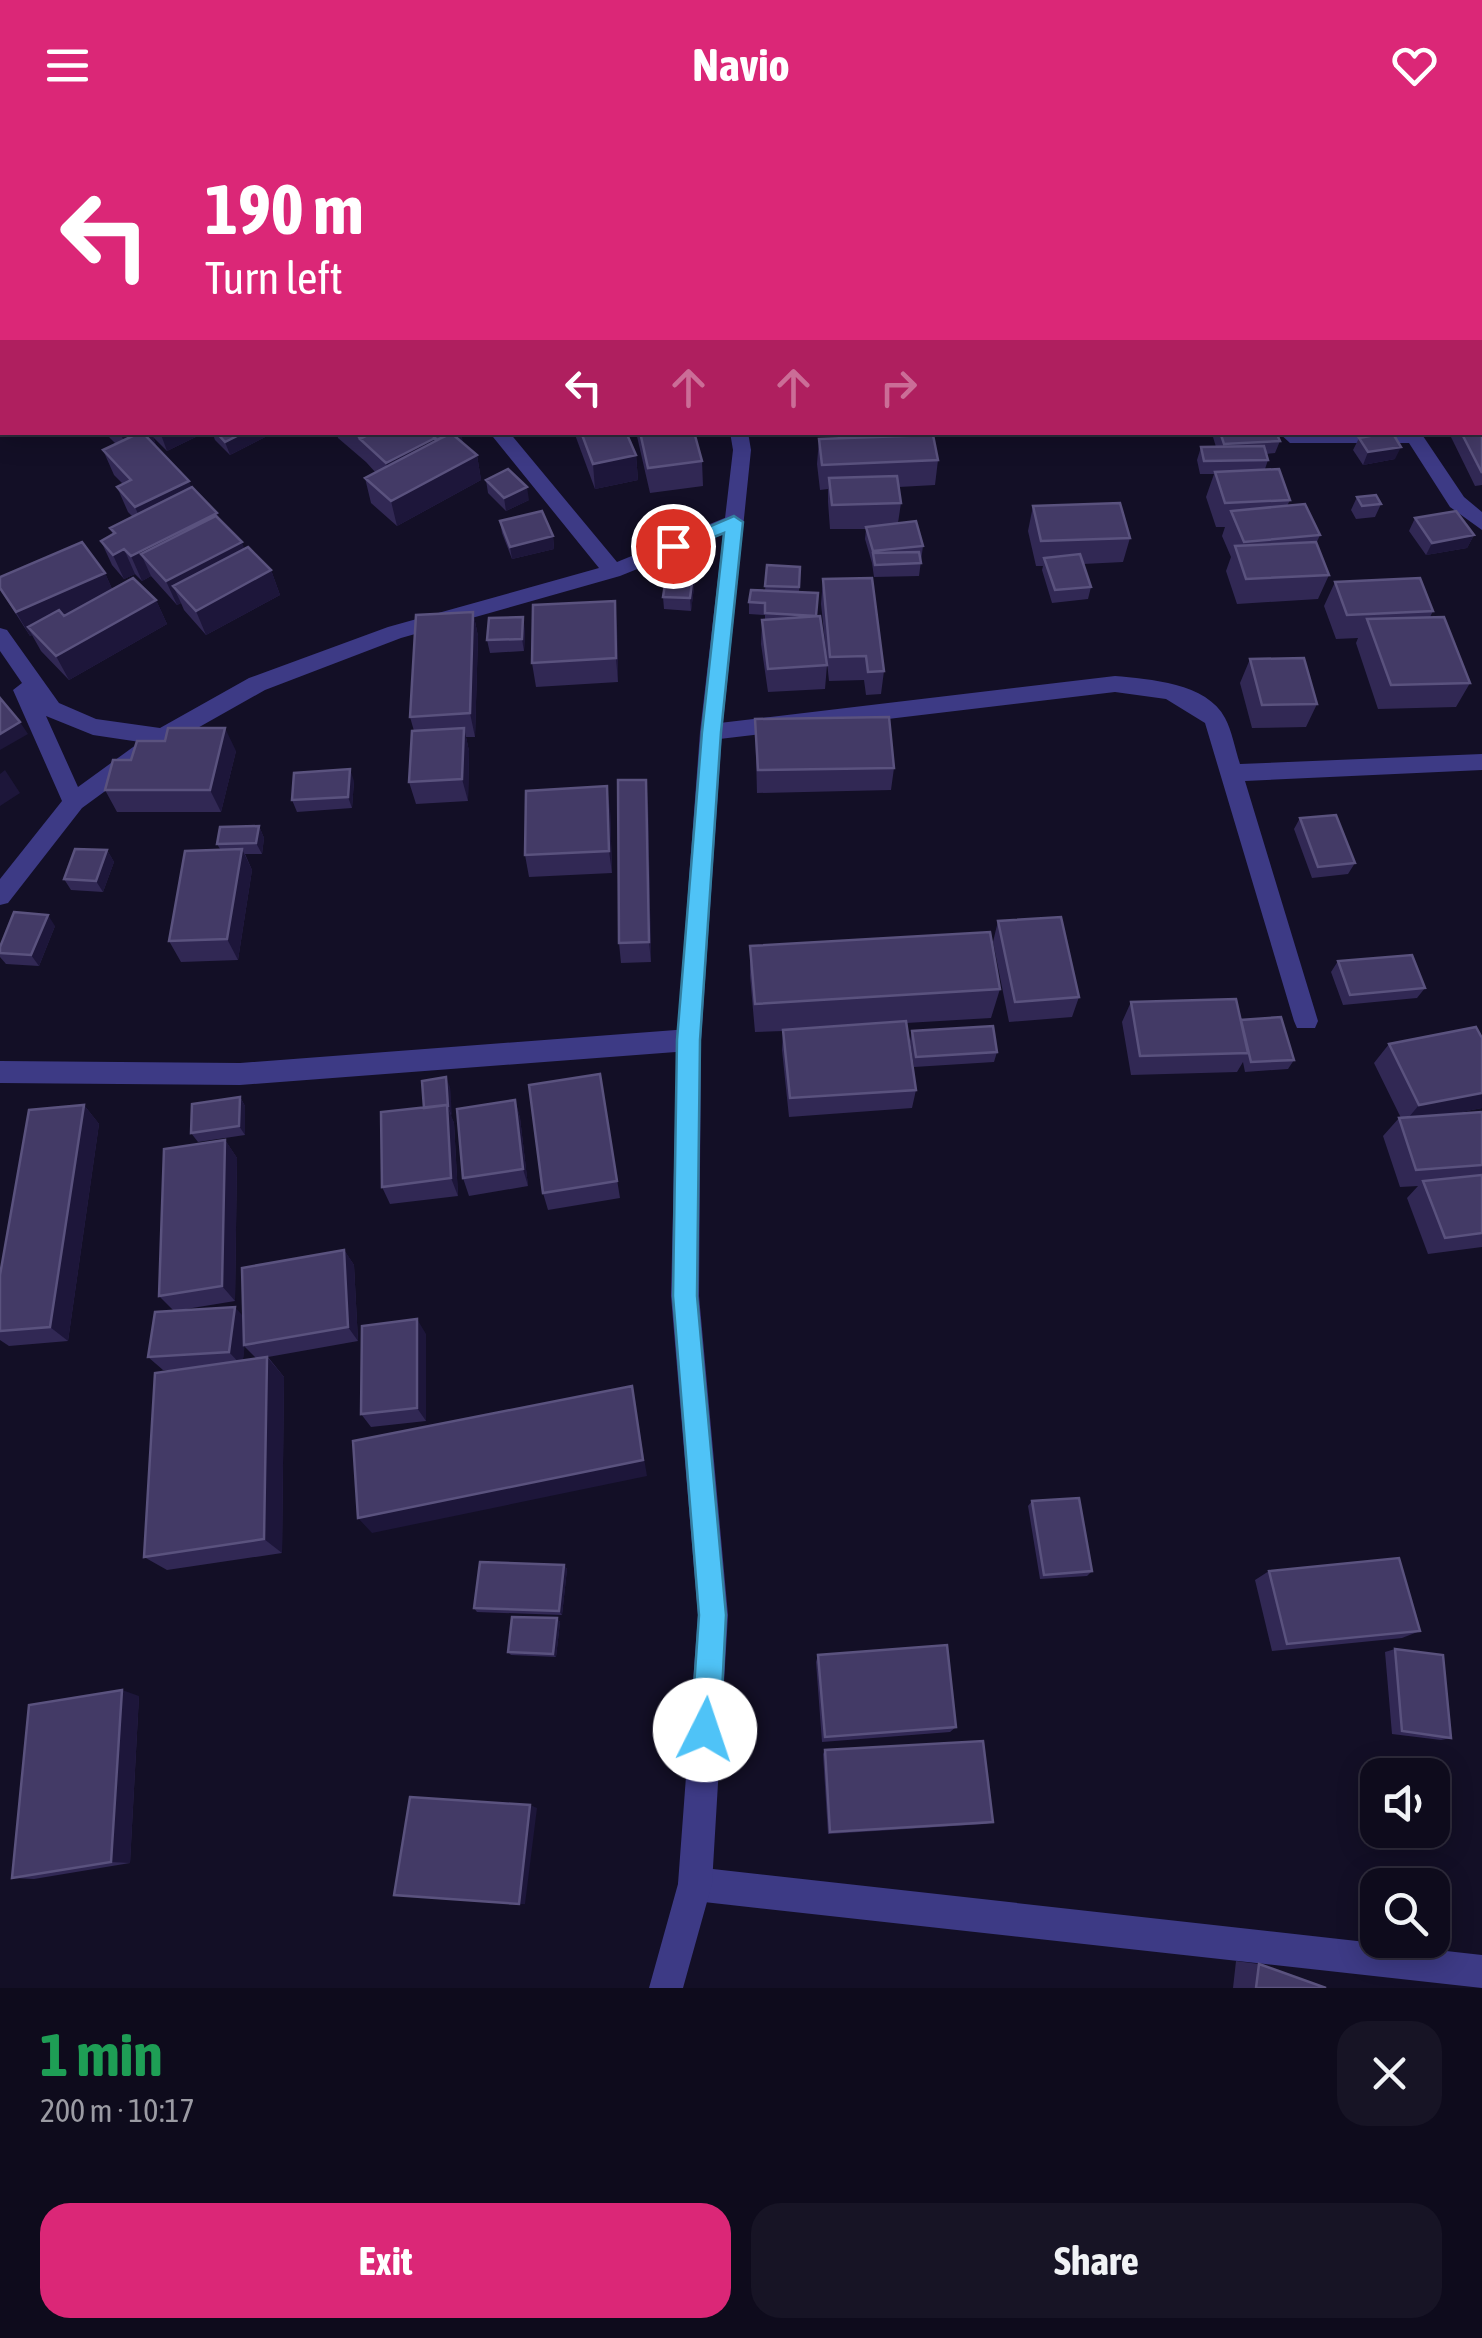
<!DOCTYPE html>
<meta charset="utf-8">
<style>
:root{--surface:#0e0b1c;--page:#171425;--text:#f1f3f6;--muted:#9b9ba3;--line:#2e2b3b;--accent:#db2777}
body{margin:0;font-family:"Asap Condensed",sans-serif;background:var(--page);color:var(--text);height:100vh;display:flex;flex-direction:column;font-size:38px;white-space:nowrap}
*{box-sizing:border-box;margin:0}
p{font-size:32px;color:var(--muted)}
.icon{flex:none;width:55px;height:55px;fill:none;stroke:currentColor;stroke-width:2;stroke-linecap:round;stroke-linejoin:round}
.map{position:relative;height:1858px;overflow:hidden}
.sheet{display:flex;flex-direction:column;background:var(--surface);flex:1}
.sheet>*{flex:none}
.guide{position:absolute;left:0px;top:0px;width:1482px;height:305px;box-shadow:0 5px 25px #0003,0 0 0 2px var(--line);background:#db2777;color:#fff;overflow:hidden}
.controls{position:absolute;left:1360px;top:1628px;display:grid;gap:20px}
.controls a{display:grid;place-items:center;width:90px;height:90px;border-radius:20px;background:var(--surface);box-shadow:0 5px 25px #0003,0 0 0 2px var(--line);font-size:50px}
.pin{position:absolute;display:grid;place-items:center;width:85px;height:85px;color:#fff;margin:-42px;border:5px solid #fff;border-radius:50%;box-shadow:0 2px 10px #0007}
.me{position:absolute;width:110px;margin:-55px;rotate:4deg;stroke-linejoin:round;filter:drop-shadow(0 0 8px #0008)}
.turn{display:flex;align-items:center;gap:35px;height:210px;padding:0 40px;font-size:45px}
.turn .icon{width:130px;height:130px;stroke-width:2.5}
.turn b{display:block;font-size:70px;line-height:85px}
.lanes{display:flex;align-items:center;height:95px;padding:0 40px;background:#0003;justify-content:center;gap:50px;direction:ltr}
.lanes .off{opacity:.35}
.round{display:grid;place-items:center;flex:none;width:105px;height:105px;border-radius:30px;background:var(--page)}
.overview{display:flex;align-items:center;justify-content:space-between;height:170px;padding:0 40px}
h1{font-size:60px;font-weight:700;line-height:75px;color:#1e9e55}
.action{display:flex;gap:20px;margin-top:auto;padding:20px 40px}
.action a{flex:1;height:115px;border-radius:30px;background:var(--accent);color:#fff;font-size:40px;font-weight:700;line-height:115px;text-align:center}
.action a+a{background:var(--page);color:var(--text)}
header{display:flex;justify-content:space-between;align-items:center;height:130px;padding:0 40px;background:var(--accent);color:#fff;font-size:45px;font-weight:700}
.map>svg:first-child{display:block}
</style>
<header><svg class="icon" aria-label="menu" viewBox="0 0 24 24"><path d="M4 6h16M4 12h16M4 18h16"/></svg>Navio<svg class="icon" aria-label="heart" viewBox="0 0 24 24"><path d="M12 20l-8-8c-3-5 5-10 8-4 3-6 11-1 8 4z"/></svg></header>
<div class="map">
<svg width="1482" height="1858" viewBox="0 0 1482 1858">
<rect width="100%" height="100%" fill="#130f26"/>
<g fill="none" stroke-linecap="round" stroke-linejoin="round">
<path fill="#3d3a85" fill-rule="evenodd" d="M1114,0H1131L1132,2H1116Z
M1480,47H1482V57H1480Z
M2,50V60L0,61V51Z
M489,302H509L617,432L727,387L734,385L744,392L741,397L620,446L401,508L265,560L171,613L82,678L8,773L0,775V749L62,671L13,560L22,553L0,521V498L7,500L59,573L96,589L160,598L249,548L388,497L599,438ZM46,586L93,605L140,612L78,657Z
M1278,302L1421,303L1464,367L1482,382V400L1450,377L1409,313H1290Z
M1115,546C1149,549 1207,553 1225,588C1232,601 1235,619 1240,634L1482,624V640L1245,651L1318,891L1315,898H1297L1294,891L1205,593L1166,569L1115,562L711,610L700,602L711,594Z
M689,899L698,902L701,910L698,918L689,921L240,955L0,953V931L240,933Z
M695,1737L1482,1825V1858L695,1771L683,1766L678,1754L683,1742Z"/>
<path fill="#3d3a85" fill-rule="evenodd" d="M659,0H675V2H659Z
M730,302H748L751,320L722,602L701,910L699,1166L728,1485L712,1754L683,1858H649L678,1754L698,1485L671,1166L677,910L700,602L733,320Z"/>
</g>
<path fill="#312854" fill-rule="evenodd" d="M861,0H891L865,2H862Z
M939,0H1015V2H940Z
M1480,60H1482V97L1480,94Z
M1480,127H1482V214H1480Z
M1482,217V277L1480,278V222Z
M1482,292V355L1475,356L1451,307L1453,302H1480Z
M104,302H206L167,321L153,307L157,318L244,419L271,440L280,465L206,505L184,480L181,473L177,475L151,446L142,451L135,444L124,449L112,435L101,411L113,404L110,398L133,387L128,382L117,357L123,354L114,345L103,320L116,314Z
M212,302H275L230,325L215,310Z
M337,302H461L462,312L477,325L481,350L397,396L371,373L365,348L376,343L366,332L338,308Z
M574,302H626L636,325L638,350L595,359Z
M636,302H694L702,331L703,356L650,363Z
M848,302H913V306L938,330L935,355L899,357L901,373L898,393L923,416L919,446L874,447L872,433L865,409L866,399H830L828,372V359L820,360L817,334L819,309L850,308Z
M1214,302H1276L1280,311L1275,323L1266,324L1268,330L1265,339L1290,370L1287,376L1320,405L1316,414L1329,445L1318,469L1237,474L1226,441L1231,427L1222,406L1225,397H1216L1206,367L1214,344H1200L1197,330L1201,317H1216L1213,307Z
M1359,308L1395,329L1363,335L1353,320Z
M486,350L529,370L506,381L488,363Z
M1357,367L1381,374L1375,387L1356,389L1351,380Z
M1033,376L1130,408L1123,432L1083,434L1091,457L1088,469L1052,473L1042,440L1043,436H1036L1028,401Z
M1415,388L1474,405L1467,418L1426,425L1409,401Z
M500,391L553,406L554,419L512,429L502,403Z
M767,435L800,437L799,463L816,486L827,535L825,559L768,562L761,514L762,490L765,489V485L749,484V472L765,461Z
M694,437L695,449L691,481L664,479L663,467Z
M105,443L112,459L156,470L167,494L69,550L41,521L32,505L30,506L0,459Z
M823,449L884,541L881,564L866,565L864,550L829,551L821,474Z
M1335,452L1433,481L1430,487L1470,553L1456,577L1378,579L1356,513L1358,508L1336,509L1324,476Z
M473,482L478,506L475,607H466L469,621L468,671L416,674L409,652L414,601L410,587Z
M617,495L618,552L536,557L532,533Z
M525,499L524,521L490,523L487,510Z
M1250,529L1317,574L1306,597L1252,598L1240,553Z
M755,589L894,638L891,660L757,663Z
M236,621L221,682H117L105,660L131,630Z
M354,651L352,678L297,682L292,670Z
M648,672L651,832L621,833L619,813Z
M610,679L612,743L529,747L525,725Z
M1300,688L1355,733L1348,744L1312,748L1294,699Z
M259,696L264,708L262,724H245L252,740L238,830L181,832L169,811L220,719L217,714Z
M107,720L114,732L103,762L71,760L64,749Z
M998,791L1079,867L1072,887L1009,892L993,812Z
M55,796L39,836L6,834L0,827V817Z
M750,816L1000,859L991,888L906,893L916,960L912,978L789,987L782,920L783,901L755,902L750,846Z
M1338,831L1425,858L1417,868L1343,875L1331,842Z
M1131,872L1241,890L1294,930L1288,939L1245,942L1243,932L1237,942L1131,945L1122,892Z
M912,901L997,922L994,932L914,937L910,911Z
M1389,914L1482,978L1451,984L1482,982V1117L1428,1124L1407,1068L1418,1056L1400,1057L1383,1006L1399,988H1401L1374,933Z
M600,944L620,1068L548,1080L543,1063Z
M450,957L451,986L454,993L458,1066L390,1074L382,1057L424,978Z
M240,967L245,976V1005L198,1012L191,1003Z
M515,970L520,988L528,1056L469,1066L463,1048Z
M84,975L99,994L68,1211L9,1216L0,1210V1145Z
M225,1010L237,1028L235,1171L174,1181L159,1166Z
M344,1120L354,1135L358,1211L268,1227L284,1247L282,1423L167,1440L144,1427L179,1240H163L148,1227L243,1187ZM244,1216L256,1228L243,1230Z
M426,1204V1291L371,1297L361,1284Z
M1032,1371L1092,1441L1087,1446L1040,1449L1028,1376Z
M564,1435L567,1439L562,1485L477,1482L474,1478Z
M1269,1441L1420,1501L1402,1508L1272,1521L1255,1450Z
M557,1488L560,1492L556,1527L511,1525L508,1522Z
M1395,1519L1451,1608L1441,1610L1392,1604L1385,1522Z
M818,1525L956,1597L950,1602L822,1612L816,1532Z
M139,1566L130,1733L34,1749L12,1748Z
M825,1620L993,1692L985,1694L828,1704L823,1624Z
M1236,1831L1259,1834L1326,1858H1233Z"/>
<path fill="#1d163a" d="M0,0H42L43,2H2V7Z
M528,0H577V2H528Z
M2,170V185L0,186V171Z
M131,302H151L158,320L133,332L122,307Z
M160,302H206L167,321Z
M245,302H275L230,325L225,312Z
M454,302H461L463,312L440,324Z
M879,302H913L912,308L857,307Z
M435,308L440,333L392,358L386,333Z
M1401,317L1395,329L1363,335L1368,322Z
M477,325L481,350L397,396L391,371Z
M636,325L638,350L595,359L593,334Z
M189,351L199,376L146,402L135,377Z
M527,357L529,370L506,381L504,368Z
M217,383L227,407L141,424L151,446L142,451L131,426Z
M1474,405L1467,418L1426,425L1432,413Z
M553,406L554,419L512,429L510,417Z
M242,412L251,437L173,456L181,473L177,475L166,451Z
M124,419L135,444L124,449L113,425Z
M694,437L695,449L691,481L690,468Z
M271,440L280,465L206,505L196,481Z
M105,443L116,468L28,497L32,505L30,506L16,482Z
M156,470L167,494L69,550L56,526Z
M615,471L617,495L618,552L616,528Z
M473,482L478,506L475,607L470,583Z
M523,487L525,499L524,521L522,509Z
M20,592L28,604L0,620V604Z
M225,598L236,621L221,682L210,660Z
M464,598L469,621L468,671L462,649Z
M350,639L354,651L352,678L348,667Z
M5,640L20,663L0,676V644Z
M646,650L648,672L651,832L649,812Z
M607,656L610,679L612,743L609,721Z
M259,696L264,708L262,724L256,713Z
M242,719L252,740L238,830L227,809Z
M107,720L114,732L103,762L96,751Z
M48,785L55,796L39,836L31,825Z
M446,947L450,957L452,986L448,977Z
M1482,963V978L1404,993L1419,975Z
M240,967L245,976V1005L239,996Z
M515,970L520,988L528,1056L523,1039Z
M84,975L99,994L68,1211L50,1197Z
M447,975L454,993L458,1066L451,1048Z
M225,1010L237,1028L235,1171L222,1156Z
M344,1120L354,1135L358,1211L348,1197Z
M235,1177L248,1192L242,1236L229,1222Z
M417,1189L426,1204V1291L417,1278Z
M267,1227L284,1247L282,1423L264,1409Z
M632,1256L647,1346L372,1403L358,1388Z
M564,1435L567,1439L562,1485L559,1481Z
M557,1488L560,1492L556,1527L553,1524Z
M122,1560L139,1566L130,1733L111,1732Z
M530,1675L537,1678L525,1774H519Z"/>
<path fill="#433a66" stroke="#5a527e" stroke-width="2.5" d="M225,0H272L273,1L269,2H219Z
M951,0H1015V1L952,2Z
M1076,0H1116L1117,2H1077Z
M1203,0H1248L1249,2H1204Z
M1258,0H1296L1297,2H1259Z
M1480,127H1482V161H1480Z
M0,148L2,150V170L0,171Z
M1482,176V202H1480V177Z
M1480,224L1482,227V253L1480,254Z
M1480,293H1482V343L1461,302H1480Z
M141,302H142L189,351L135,377L117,357L131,350L103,320Z
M216,302H245L225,312Z
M354,302H368L359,307Z
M374,302H429L435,308L386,333L360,309Z
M429,302H454L437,310Z
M581,302H626L636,325L593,334Z
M640,302H694L702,331L648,338Z
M855,302H879L857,307Z
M1220,302H1276L1280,311L1224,314Z
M1392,302L1401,317L1368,322L1359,308Z
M451,303L477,325L391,371L365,348Z
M933,305L938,330L822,335L819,309Z
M1264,316L1268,330L1204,331L1201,317Z
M508,339L527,357L504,368L486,350Z
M1279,339L1290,370L1225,373L1215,342Z
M897,346L901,373L832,375L829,348Z
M192,357L217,383L131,426L124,419L113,425L101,411L115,403L110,398Z
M1376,365L1381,374L1362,376L1357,367Z
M1120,373L1130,408L1041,411L1033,376Z
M1305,374L1320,405L1244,412L1231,381Z
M542,381L553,406L510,417L500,391Z
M1456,381L1474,405L1432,413L1415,388Z
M216,386L242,412L166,451L141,424Z
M916,391L923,416L873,421L866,397Z
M82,412L105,443L16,482L0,458V447Z
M1316,412L1329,445L1246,449L1235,416Z
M248,417L271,440L196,481L173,456Z
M919,422L921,433L875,435L873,423Z
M1080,424L1091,457L1055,460L1044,428Z
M668,435L694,437L690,468L663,467Z
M767,435L800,437L799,457L765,456Z
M133,448L156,470L56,526L28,497L59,480L64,486Z
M872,448L884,541L868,542L866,526L830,527L823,449Z
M1420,448L1433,481L1347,485L1335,452Z
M751,460L818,463L816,486L765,483V473L749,472Z
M615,471L616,528L532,533L533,475Z
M473,482L470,583L410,587L416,485Z
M820,486L827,535L768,539L762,490Z
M523,487L522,509L487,510L489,488Z
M1444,487L1470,553L1391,555L1367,489Z
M1304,528L1317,574L1262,575L1250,529Z
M0,568L20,592L0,604Z
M889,587L894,638L758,640L755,589Z
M168,598H225L210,660H105L113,630H131L137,611H165Z
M464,598L462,649L409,652L412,601Z
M350,639L348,667L292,670L294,643Z
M618,650H646L649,812L619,813Z
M607,656L609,721L525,725L526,661Z
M1336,685L1355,733L1318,737L1300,688Z
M259,696L256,713L217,714L220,697Z
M75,719L107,720L96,751L64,749Z
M242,719L227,809L169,811L185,721Z
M14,782L48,785L31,825L0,823V817Z
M1061,787L1079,867L1015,872L998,791Z
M990,802L1000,859L755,874L750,816Z
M1412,825L1425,858L1350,865L1338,831Z
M1236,869L1248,923L1140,926L1131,872Z
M1281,887L1294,930L1251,932L1241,890Z
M906,891L916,960L790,968L783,900Z
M993,896L997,922L916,927L912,901Z
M1476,897L1482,908V963L1419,975L1389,914Z
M600,944L617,1051L543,1063L529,955Z
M446,947L448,977L447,975L424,978L422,951Z
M240,967L239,996L191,1003L192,974Z
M515,970L523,1039L463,1048L457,979Z
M84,975L50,1197L0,1201V1145L29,980Z
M447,975L451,1048L382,1057L381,982Z
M1482,982V1035L1416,1040L1399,988Z
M225,1010L222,1156L159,1166L164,1019Z
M1482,1045V1103L1445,1108L1423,1051Z
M344,1120L348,1197L244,1215L242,1138Z
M235,1177L229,1222L148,1227L155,1182Z
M417,1189V1278L361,1284L362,1196Z
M267,1227L264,1409L144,1427L155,1243Z
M632,1256L643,1330L358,1388L353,1311Z
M1079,1368L1092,1441L1044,1445L1032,1371Z
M1399,1428L1420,1501L1287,1514L1269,1441Z
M480,1432L564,1435L559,1481L474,1478Z
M512,1487L557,1488L553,1524L508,1522Z
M947,1515L956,1597L825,1607L818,1525Z
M1395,1519L1443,1525L1451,1608L1402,1601Z
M122,1560L111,1732L12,1748L29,1575Z
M983,1611L993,1692L830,1702L825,1620Z
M410,1667L530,1675L519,1774L394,1765Z
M1259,1834L1326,1858H1256Z"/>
<path fill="#4fc3f7" stroke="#337fa1" stroke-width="2.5" d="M734,386L743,392L721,602L700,910L697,1166L726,1485L720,1600L715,1611L705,1615L695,1611L691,1600L699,1485L673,1166L677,910L702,602L724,403L673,423L664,416Z"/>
</svg>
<div class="controls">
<a><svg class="icon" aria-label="sound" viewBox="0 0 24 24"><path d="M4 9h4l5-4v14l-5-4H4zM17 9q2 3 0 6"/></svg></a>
<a><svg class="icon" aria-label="search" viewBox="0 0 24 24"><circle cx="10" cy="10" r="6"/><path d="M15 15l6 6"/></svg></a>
</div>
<div class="pin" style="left:673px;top:416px;background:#d93025"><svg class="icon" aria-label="arrive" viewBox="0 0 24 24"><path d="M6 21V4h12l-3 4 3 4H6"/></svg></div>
<svg class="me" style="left:705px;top:1600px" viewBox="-20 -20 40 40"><circle r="19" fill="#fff"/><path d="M0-13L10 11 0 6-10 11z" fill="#4fc3f7"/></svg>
<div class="guide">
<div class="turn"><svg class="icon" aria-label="left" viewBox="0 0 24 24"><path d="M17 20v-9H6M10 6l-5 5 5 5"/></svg><div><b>190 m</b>Turn left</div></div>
<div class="lanes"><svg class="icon" aria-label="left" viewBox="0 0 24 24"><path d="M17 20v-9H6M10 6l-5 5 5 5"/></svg><svg class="icon off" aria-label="ahead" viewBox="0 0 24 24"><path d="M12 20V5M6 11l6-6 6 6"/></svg><svg class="icon off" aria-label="ahead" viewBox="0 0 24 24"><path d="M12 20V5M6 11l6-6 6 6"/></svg><svg class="icon off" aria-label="right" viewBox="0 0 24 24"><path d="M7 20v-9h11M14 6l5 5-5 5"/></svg></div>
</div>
</div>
<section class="sheet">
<div class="overview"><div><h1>1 min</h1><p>200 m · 10:17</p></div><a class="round"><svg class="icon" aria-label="close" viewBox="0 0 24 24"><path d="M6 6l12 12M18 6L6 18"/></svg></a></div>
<div class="action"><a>Exit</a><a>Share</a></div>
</section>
